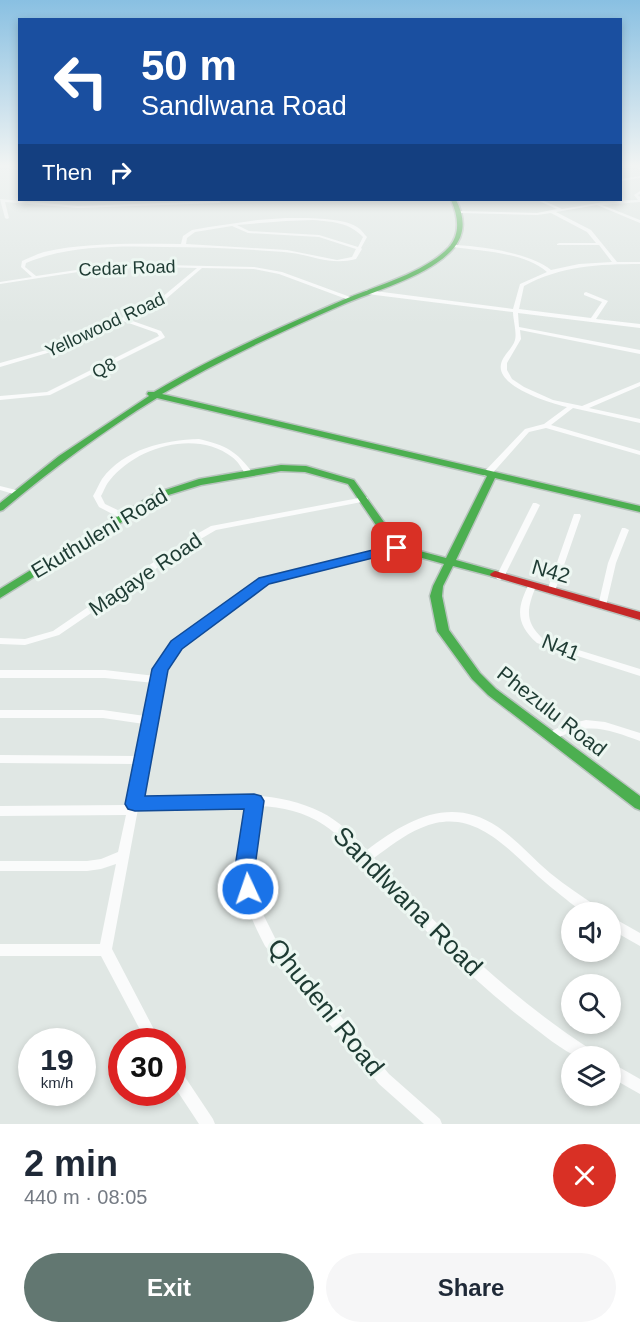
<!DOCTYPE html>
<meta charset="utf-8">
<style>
:root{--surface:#fff;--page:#f6f6f7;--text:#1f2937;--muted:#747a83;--accent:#627771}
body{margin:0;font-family:Helvetica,sans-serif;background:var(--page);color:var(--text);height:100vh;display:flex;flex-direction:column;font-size:22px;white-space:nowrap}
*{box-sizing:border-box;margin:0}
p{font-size:20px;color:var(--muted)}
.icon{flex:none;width:33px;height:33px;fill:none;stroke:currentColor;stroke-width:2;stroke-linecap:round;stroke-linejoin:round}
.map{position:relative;height:1124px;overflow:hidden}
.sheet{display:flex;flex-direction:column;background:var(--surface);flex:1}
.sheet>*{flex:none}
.banner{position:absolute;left:18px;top:18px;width:604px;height:183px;border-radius:0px;box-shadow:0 3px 9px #0003;background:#1a4fa0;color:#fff;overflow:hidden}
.fabs{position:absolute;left:561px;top:902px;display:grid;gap:12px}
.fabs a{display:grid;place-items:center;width:60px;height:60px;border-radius:50%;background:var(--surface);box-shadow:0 3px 9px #0003;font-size:30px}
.speed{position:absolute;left:18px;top:1028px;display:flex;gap:12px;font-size:30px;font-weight:700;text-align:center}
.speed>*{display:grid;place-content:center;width:78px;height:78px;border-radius:50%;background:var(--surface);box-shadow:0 3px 9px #0003;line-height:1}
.speed small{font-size:15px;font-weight:400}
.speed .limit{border:9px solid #d22;background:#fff;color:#111}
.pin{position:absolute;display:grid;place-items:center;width:51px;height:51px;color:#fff;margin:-26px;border-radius:12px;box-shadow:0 3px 9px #0006}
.me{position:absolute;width:66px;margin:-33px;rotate:357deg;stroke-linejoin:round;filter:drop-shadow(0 0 4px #0008)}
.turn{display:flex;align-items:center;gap:21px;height:126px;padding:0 24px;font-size:27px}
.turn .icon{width:78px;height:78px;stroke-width:2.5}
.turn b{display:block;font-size:42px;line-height:51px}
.then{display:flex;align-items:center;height:57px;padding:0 24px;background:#0003;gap:12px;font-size:22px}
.round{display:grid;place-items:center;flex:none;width:63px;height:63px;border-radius:32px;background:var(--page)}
.summary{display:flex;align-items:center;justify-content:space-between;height:102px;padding:0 24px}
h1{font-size:36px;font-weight:800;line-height:45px}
.action{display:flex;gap:12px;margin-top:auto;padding:12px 24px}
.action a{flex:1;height:69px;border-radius:36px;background:var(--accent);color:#fff;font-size:24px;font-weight:800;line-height:69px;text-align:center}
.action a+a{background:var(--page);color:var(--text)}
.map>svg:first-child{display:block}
</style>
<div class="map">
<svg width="640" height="1124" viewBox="0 0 640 1124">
<rect width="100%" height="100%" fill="#e0e7e4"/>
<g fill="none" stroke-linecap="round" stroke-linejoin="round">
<g stroke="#b9c4bf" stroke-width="3">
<path id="fast" d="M451,200H456C465,217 466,235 452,250C427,277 376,290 342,305C281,332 220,360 162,394L640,506V512L495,478L456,560L499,572L500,574L495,577L453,566L443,586L442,596L449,630L480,673L496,689L640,796V810L635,808L488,695L472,679L437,631L430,596L433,586L444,564L393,550L348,484L305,472L281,471L201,485L162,497L0,598V589L156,493L199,479L281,465L306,466L354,480L401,546L446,558L487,476L157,398C103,431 52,469 3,510L0,511V503L59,456L149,396L147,394L148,392H154C214,356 279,328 343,300C375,286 425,273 449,247C461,233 458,216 451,200Z"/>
</g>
<g stroke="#b9c4bf" stroke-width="3">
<path id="jam" d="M495,571L640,612V620L491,576L490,574Z"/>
</g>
<path fill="#fafbfb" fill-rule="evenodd" d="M0,166L20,168V170L0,167Z
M633,166L640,167V170Z
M640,176V178L621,181V179Z
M640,191V194L638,195L640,197V202L602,205L640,220V223L597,205L556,212L591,230L617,262H640V264C599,264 560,266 524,286L519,309L591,318L602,302L584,295V293L586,292L608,301L596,319L640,324V328L518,313L519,327L640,350V354L520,330L521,339L507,363V370L512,379L524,387L553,400L582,406L640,382V386L589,408L640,419V423L573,408L551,425L640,451V455L546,428L529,432L490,476H484L483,474L484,472L525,429L544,424L567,407C551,403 496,387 501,364C503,355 513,348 515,340C517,333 513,319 513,312L367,294L364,292L367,290L513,309L520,284L547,272C524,252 481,251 452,247L450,246V245C477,245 531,253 551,270L579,264L612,262L599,245H557V244L559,243H596L587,232L551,213L537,215L461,213L460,211L537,213L557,209L539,201L538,200H542L562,209L610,201L638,200L634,195Z
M0,199L78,206L219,201L221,202L219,203L78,208L5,202L9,218L7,219L5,218Z
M286,218C304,218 342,217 357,227C361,229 364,234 367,237L361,248L362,249L356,259C329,266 310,254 284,252C245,249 205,247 166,247C119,246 69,245 26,263L25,267L36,276L117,264L254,267L282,272L353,298V300H349L279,274L254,269L202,268L159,305L127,319L161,331L165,337L164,338L50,395L0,400V396L47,392L159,336L157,333L123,321L61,349L0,367V363L57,347L155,303L197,268L117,266L0,284V282L32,277L21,267L22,261C29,258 37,254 44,252C89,242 136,244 181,244L183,236L192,230L209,227L258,220ZM313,220C334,222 348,222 363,237L358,247L319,235L249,231L237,225L286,221ZM232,226L248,233L319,237L356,249L352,257L337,260L287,250L186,244L187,238L195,232Z
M199,439C227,446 235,450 253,473L252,475H246C242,469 238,461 232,457C196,429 136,447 110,480C106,484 104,491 101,496L105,504L126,514L127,516L126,518H120L99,507L93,496C96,491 99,484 102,479C124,449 164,440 199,439Z
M0,486L20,491L21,493L17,495L0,490Z
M364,497H367L368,499L367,501L216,530L192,544L59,635L25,645L0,644V638L25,639L53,631L186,540L211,526Z
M533,503H536L540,505L504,577L500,580L497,579L496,577Z
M574,514H580L581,516L555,591L554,593H548L547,591Z
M622,528H625L629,530L616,563L606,606L602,609L598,606L608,563Z
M397,546L401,548L400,550L267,583L201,630L169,659L157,707L147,758L148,760L146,763L140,799C196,797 269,785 321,812C339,821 353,835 367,850C407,820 450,795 498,827C517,840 532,858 550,873C566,886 583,897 599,908L601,912C596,912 588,913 583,911C574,907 565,898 557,892C515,861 480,802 421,828C404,835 389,847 374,858C397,884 422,909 447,933C493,977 540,1017 593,1051L595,1056C589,1056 582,1057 577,1056C567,1054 537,1030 528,1023C478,985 433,939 391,894C369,871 351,843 324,825C305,812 282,807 259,806L254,839L252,873L254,890L259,906L275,938L389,1074L440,1119L442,1124H424L379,1084L265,946C236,892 237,865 248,805H220L138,809L112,949L160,1041H146L101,956H0V944H100L116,864L101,869L87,871H0V861H87L101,859L118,852L126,815L0,816V806L127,805L136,764L0,763V755L137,756L144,724L103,718H0V710H103L145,716L154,683L105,678H0V670H105L155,676L162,656L195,626L261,579Z
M532,583L536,586C527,609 524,621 543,639L640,669V676L537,643C516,624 516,609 529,584Z
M586,720L605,722L640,733V741C620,734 600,725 578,730C569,732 560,737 551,740L547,739L546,736C555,726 573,723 586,720Z
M610,916L640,933V946L610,929Z
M610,1062L640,1079V1094L610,1077Z
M172,1063L177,1065L213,1119L215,1124H199L172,1083Z"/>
<use href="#fast" fill="#4caf50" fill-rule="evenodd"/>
<use href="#jam" fill="#c62828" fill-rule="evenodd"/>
</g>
<linearGradient id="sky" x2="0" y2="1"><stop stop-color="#89c0e2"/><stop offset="0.51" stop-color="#f1f4f3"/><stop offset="1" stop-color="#f1f4f3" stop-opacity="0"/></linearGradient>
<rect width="640" height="324" fill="url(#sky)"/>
<path fill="#1a73e8" stroke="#114b97" stroke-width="1.5" d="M397,544L401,545V551L269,584L182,649L168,670L145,796L254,794L261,796L264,801L255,867L258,889L255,895L248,898L240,895L235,867L244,809L135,811L128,809L125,804L152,669L171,641L259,578Z"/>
<g text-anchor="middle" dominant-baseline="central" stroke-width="6" stroke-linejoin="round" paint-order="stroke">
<g font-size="18" fill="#1e3b33" stroke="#edf7f2">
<text transform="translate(127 268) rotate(-2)">Cedar Road</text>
<text transform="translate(105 325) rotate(-25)">Yellowood Road</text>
<text transform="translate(104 368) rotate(-26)">Q8</text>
</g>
<g font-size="21" fill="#1e3b33" stroke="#edf7f2">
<text transform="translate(99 533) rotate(-31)">Ekuthuleni Road</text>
<text transform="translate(551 571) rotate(16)">N42</text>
<text transform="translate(145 574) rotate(-34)">Magaye Road</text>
<text transform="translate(561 647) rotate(22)">N41</text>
<text transform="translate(552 711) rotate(38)">Phezulu Road</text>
</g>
<g font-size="26" fill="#1e3b33" stroke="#edf7f2">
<text transform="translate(408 901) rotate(45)">Sandlwana Road</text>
<text transform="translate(326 1007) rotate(51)">Qhudeni Road</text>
</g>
</g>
</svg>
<div class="fabs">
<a><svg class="icon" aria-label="sound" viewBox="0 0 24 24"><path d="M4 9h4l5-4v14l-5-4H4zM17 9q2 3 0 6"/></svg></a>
<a><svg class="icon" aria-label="search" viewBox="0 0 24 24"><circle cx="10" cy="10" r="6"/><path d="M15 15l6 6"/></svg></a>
<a><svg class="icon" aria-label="layers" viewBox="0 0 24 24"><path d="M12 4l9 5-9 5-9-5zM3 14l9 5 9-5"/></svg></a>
</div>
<div class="speed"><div>19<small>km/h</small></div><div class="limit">30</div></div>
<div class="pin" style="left:397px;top:548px;background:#d93025"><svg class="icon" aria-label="arrive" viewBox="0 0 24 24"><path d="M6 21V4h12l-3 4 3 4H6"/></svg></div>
<svg class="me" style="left:248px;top:889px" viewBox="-20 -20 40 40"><circle r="17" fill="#1a73e8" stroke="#fff" stroke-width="3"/><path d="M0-11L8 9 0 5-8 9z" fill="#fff"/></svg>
<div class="banner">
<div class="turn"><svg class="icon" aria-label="left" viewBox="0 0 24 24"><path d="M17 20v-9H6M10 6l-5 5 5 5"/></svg><div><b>50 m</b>Sandlwana Road</div></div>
<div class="then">Then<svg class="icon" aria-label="right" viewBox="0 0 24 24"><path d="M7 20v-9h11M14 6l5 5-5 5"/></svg></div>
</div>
</div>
<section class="sheet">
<div class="summary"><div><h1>2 min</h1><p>440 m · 08:05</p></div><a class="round" style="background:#d93025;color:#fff"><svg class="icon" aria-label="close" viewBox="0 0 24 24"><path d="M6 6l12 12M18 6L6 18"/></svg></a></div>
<div class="action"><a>Exit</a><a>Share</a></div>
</section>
